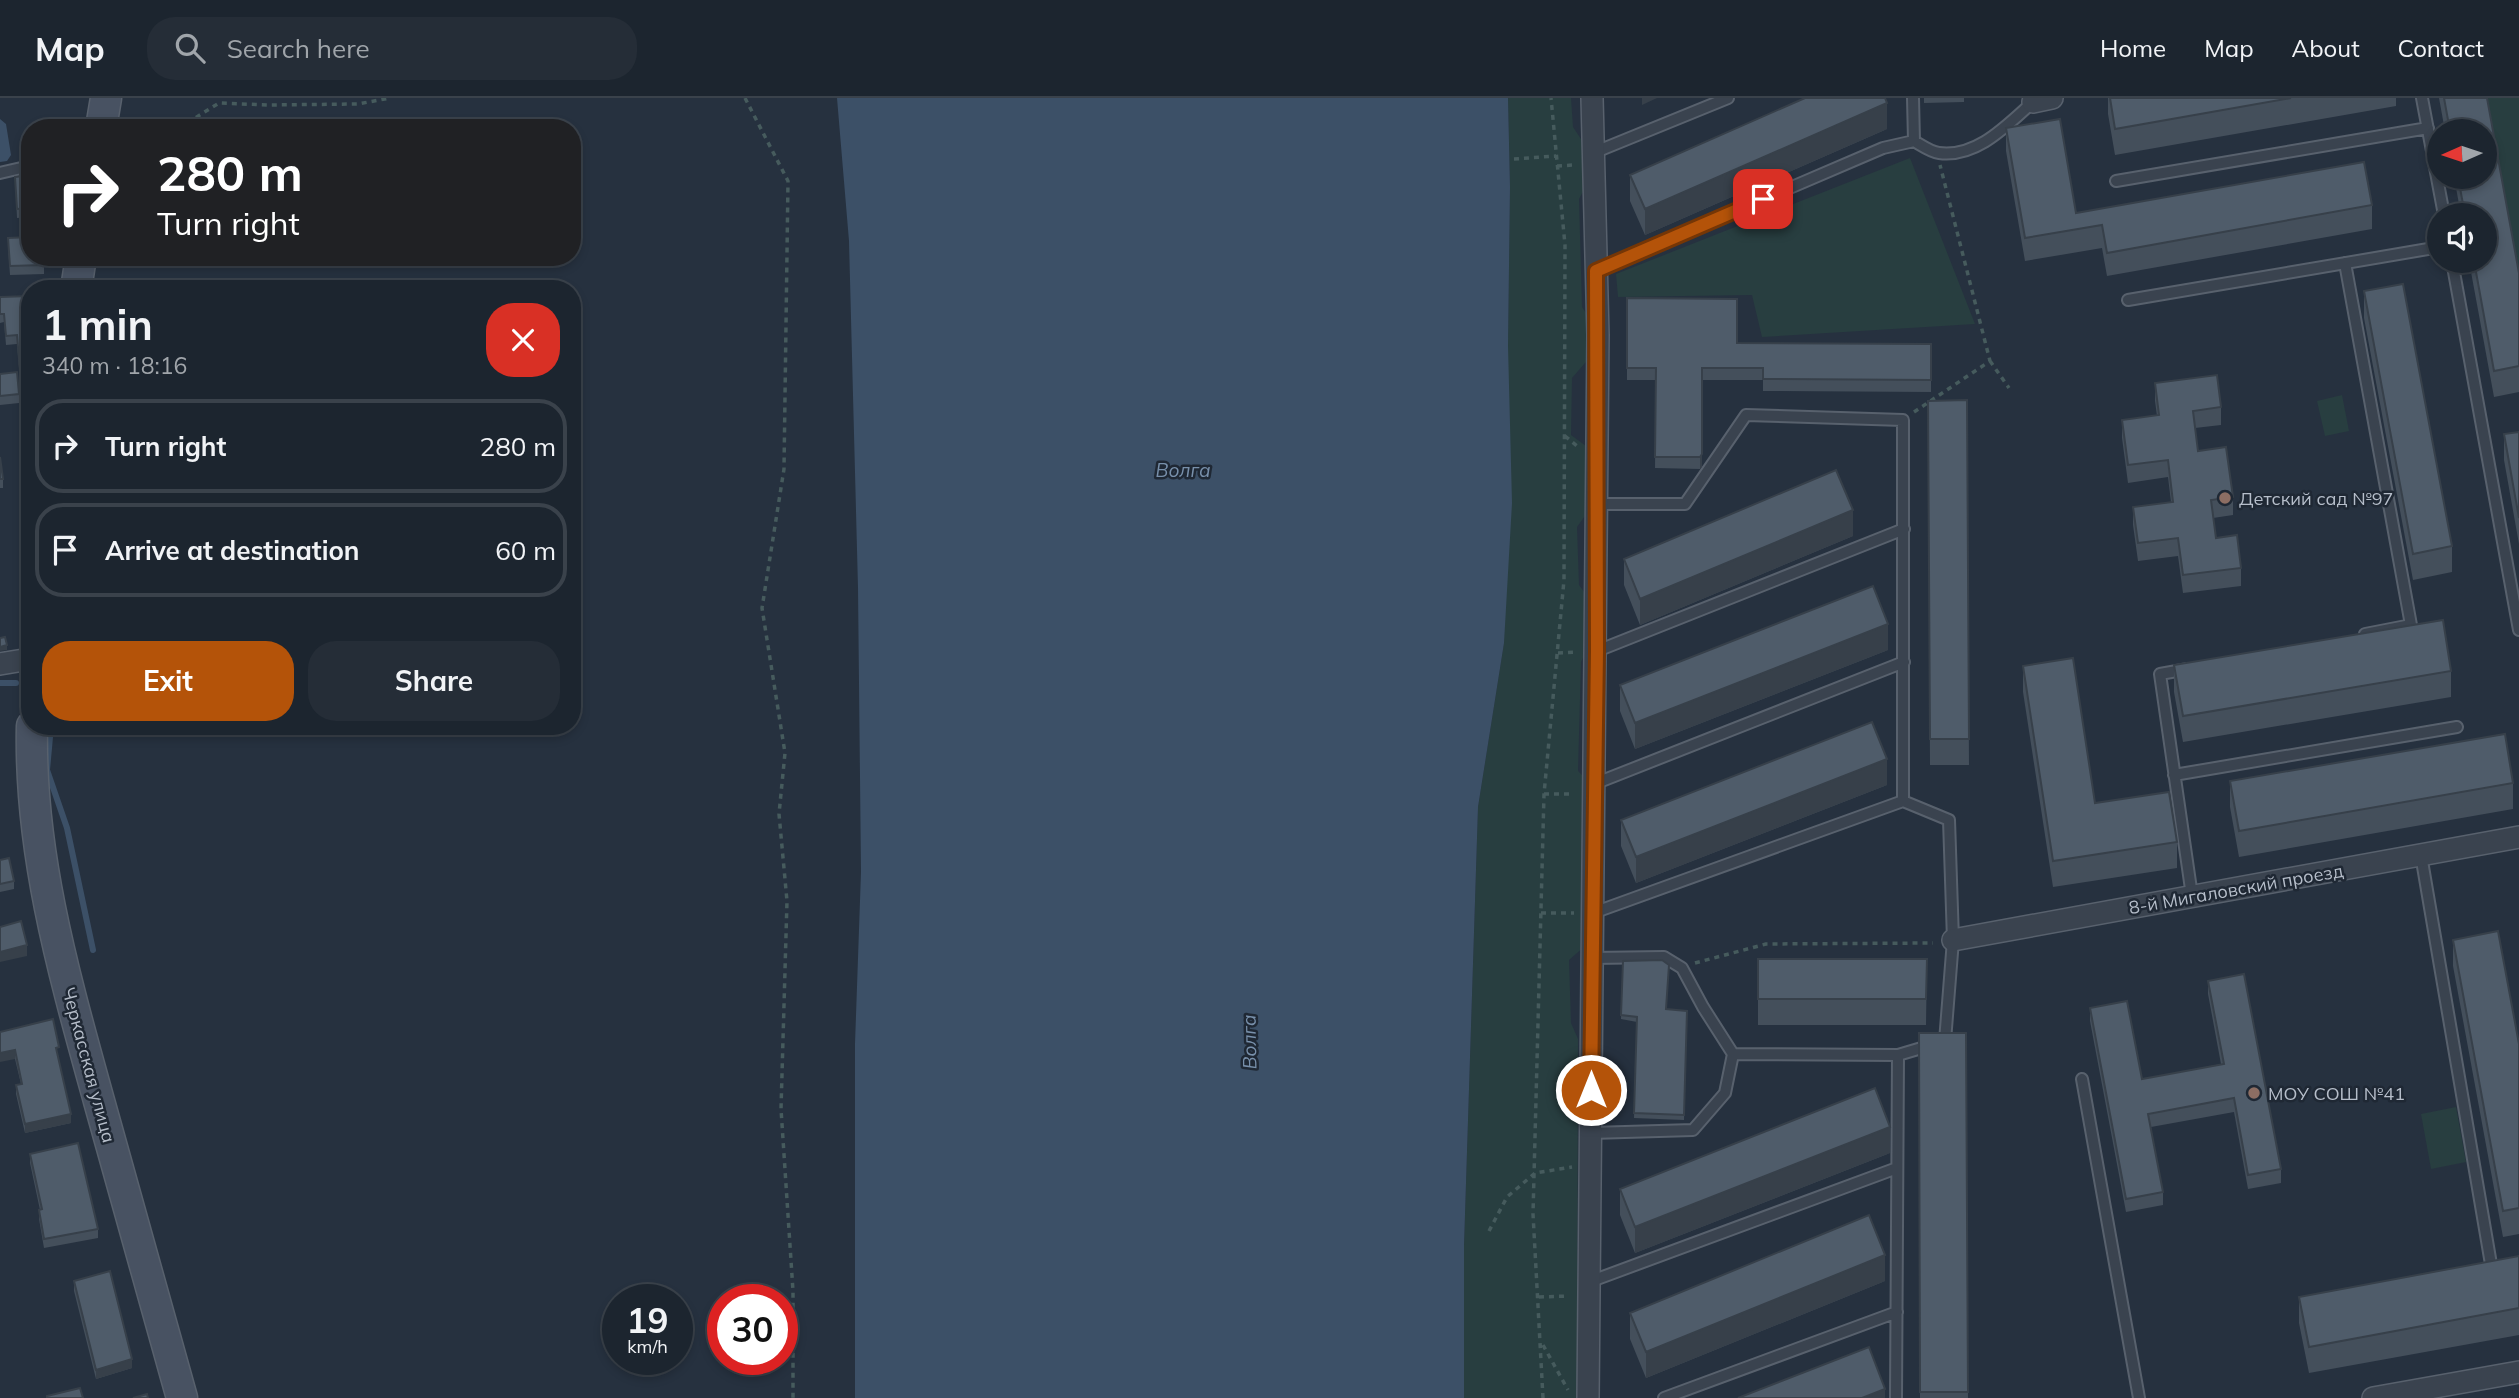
<!DOCTYPE html>
<meta charset="utf-8">
<style>
:root{--surface:#1c252f;--page:#252d37;--text:#f1f3f6;--muted:#a0a5aa;--line:#3a424b;--accent:#b45309}
body{margin:0;font-family:Mulish,sans-serif;background:var(--page);color:var(--text);height:100vh;display:flex;flex-direction:column;font-size:26px;white-space:nowrap}
*{box-sizing:border-box;margin:0}
p{font-size:23px;color:var(--muted)}
.icon{flex:none;width:38px;height:38px;fill:none;stroke:currentColor;stroke-width:2;stroke-linecap:round;stroke-linejoin:round}
.map{position:relative;flex:1;overflow:hidden}
.panel{position:absolute;left:21px;top:182px;width:560px;height:455px;display:flex;flex-direction:column;background:var(--surface);border-radius:28px;box-shadow:0 4px 10px #0003,0 0 0 2px var(--line)}
.panel>*{flex:none}
.hud{position:absolute;left:21px;top:21px;width:560px;height:147px;border-radius:28px;box-shadow:0 4px 10px #0003,0 0 0 2px var(--line);background:#202124;color:#fff;overflow:hidden}
.needle{width:46px;rotate:267deg}
.tools{position:absolute;left:2427px;top:21px;display:grid;gap:14px}
.tools a{display:grid;place-items:center;width:70px;height:70px;border-radius:50%;background:var(--surface);box-shadow:0 4px 10px #0003,0 0 0 2px var(--line);font-size:35px}
.speed{position:absolute;left:602px;top:1186px;display:flex;gap:14px;font-size:35px;font-weight:700;text-align:center}
.speed>*{display:grid;place-content:center;width:91px;height:91px;border-radius:50%;background:var(--surface);box-shadow:0 4px 10px #0003,0 0 0 2px var(--line);line-height:1}
.speed small{font-size:18px;font-weight:400}
.speed .limit{border:10px solid #d22;background:#fff;color:#111}
.pin{position:absolute;display:grid;place-items:center;width:60px;height:60px;color:#fff;margin:-30px;border-radius:14px;box-shadow:0 4px 10px #0006}
.me{position:absolute;width:77px;margin:-38px;rotate:0deg;stroke-linejoin:round;filter:drop-shadow(0 0 5px #0008)}
.turn{display:flex;align-items:center;gap:24px;height:147px;padding:0 21px;font-size:32px}
.turn .icon{width:91px;height:91px;stroke-width:2.5}
.turn b{display:block;font-size:49px;line-height:60px}
.round{display:grid;place-items:center;flex:none;width:74px;height:74px;border-radius:28px;background:var(--page)}
.overview{display:flex;align-items:center;justify-content:space-between;height:119px;padding:0 21px}
h1{font-size:42px;font-weight:700;line-height:52px}
.cta{display:flex;gap:14px;margin-top:auto;padding:14px 21px}
.cta a{flex:1;height:80px;border-radius:28px;background:var(--accent);color:#fff;font-size:28px;font-weight:700;line-height:80px;text-align:center}
.cta a+a{background:var(--page);color:var(--text)}
ul{padding:0;list-style:none}
li{display:flex;align-items:center;gap:21px;height:94px;margin:0 14px 10px;padding:0 7px;border:4px solid var(--line);border-radius:28px}
li div{flex:1}
li b{display:block;font-size:26px}
li em{font-style:normal}
header{display:flex;align-items:center;gap:42px;box-sizing:border-box;height:98px;padding:0 35px;background:var(--surface);border-bottom:2px solid var(--line)}
header strong{font-size:33px}
nav{display:flex;gap:38px;margin-inline-start:auto;font-size:24px}
.search{width:490px;height:63px;background:var(--page);display:flex;align-items:center;gap:18px;box-sizing:border-box;padding:0 24px;border-radius:28px;color:var(--muted);font-size:26px}
.map>svg:first-child{display:block}
</style>
<header>
<strong>Map</strong>
<div class="search"><svg class="icon" aria-label="search" viewBox="0 0 24 24"><circle cx="10" cy="10" r="6"/><path d="M15 15l6 6"/></svg>Search here</div>
<nav><a>Home</a><a>Map</a><a>About</a><a>Contact</a></nav>
</header>
<div class="map">
<svg width="2519" height="1300" viewBox="0 0 2519 1300">
<rect width="100%" height="100%" fill="#26313f"/>
<path fill="#283e40" d="M1508,0H1571L1573,29L1585,47L1587,86L1579,101L1582,209L1591,223V258L1572,280L1571,337L1590,351L1587,415L1577,429L1579,487L1590,502L1589,547L1581,564L1578,673L1587,682L1585,848L1569,862L1571,925L1578,941L1577,1300H1464V1148L1478,709L1504,545L1510,89Z
M2483,0H2519V197Z
M1910,60L1975,226L1762,239L1752,197L1618,199L1616,176Z
M2342,297L2349,333L2325,338L2317,303Z
M2456,1009L2466,1064L2431,1071L2421,1016Z"/>
<path fill="#3c5067" d="M837,0H1508L1510,89L1508,248L1512,405L1504,545L1478,709L1464,1148V1300H855V946L861,774L858,490L849,143Z
M0,21L6,26L11,57L7,63L0,64Z"/>
<g fill="none" stroke-linecap="round" stroke-linejoin="round">
<path stroke="#3c5067" stroke-width="6" d="M0,585H16
M51,628L47,672L67,730L93,852"/>
<g stroke="#58616d" stroke-width="14">
<path id="lane" d="M1913,0L1914,43
M2422,0L2444,117
M1593,55L1728,0
M0,75L30,68
M2116,83L2428,30
M2452,163L2519,532
M2345,165L2411,527L2365,536
M1596,173L1883,50L1914,43C1921,47 1931,54 1939,55C1977,60 2007,27 2033,4
M2128,202L2440,149
M1596,406H1685L1746,317L1903,322V703
M1597,553L1904,431
M2188,571L2160,576L2192,798
M2174,677L2457,629
M1594,686L1904,564
M2421,757L2492,1172
M1593,815L1903,703L1949,722L1953,842L1945,943L1898,957
M1592,860L1664,859L1682,870L1703,909L1733,956
M2082,981L2139,1300
M1591,1035L1693,1032L1725,995L1733,956L1898,957L1896,1300
M1589,1184L1897,1070
M1664,1300L1897,1214"/>
</g>
<g stroke="#58616d" stroke-width="24">
<path id="street" d="M2033,4L2052,0
M0,566L30,561
M1953,842L2519,739
M1588,1300L1598,237L1592,0
M2373,1300L2519,1274"/>
</g>
<g stroke="#58616d" stroke-width="33">
<path id="secondary" d="M101,30L106,0
M76,191L81,159
M32,628C29,757 65,880 99,1003C127,1102 155,1201 182,1300"/>
</g>
<path stroke="#465b5d" stroke-width="3.5" stroke-dasharray="5 5" stroke-linecap="butt" d="M745,0L788,83L784,371L762,510L785,655L779,716L787,803L781,1011L793,1193V1300
M179,30L219,5L268,7L358,6L390,0
M1514,61L1556,58
M1557,68L1574,67
M1990,263L2009,290
M1914,314L1990,263L1940,67
M1565,338L1577,348
M1558,555L1577,554
M1544,696H1573
M1541,815H1574
M1695,865L1766,846L1933,845
M1489,1133L1507,1099L1535,1075L1572,1069
M1539,1199L1569,1198
M1543,1247L1568,1292
M1543,1300L1533,1116L1544,696L1564,482L1565,147L1551,0"/>
<use href="#lane" stroke="#3a434f" stroke-width="10"/>
<use href="#street" stroke="#3a434f" stroke-width="21"/>
<use href="#secondary" stroke="#485262" stroke-width="30"/>
</g>
<path fill="#444f5b" d="M1924,0H1964V4L1924,5Z
M2108,0H2396V8L2115,57L2108,16Z
M2439,0H2487L2519,175V294L2494,299L2469,163H2485V117H2461L2454,79H2485V33H2445Z
M2006,30L2076,115L2372,107V131L2107,178L2102,150L2025,163L2006,53Z
M1887,31L1645,137L1630,103V77Z
M30,77V119L17,120L15,79Z
M8,149L44,167V176L10,177Z
M2364,193L2452,448V474L2413,482L2364,220Z
M30,198V293L21,294L17,246L6,247L4,224L0,225V199Z
M1627,200L1737,245L1931,246V294L1763,293V282H1702V368L1700,371L1655,370L1656,282H1627Z
M0,276L19,296V305L0,307Z
M2155,285L2221,309V327L2195,330L2198,353L2233,399V417L2213,420L2216,440L2241,470V488L2183,495L2178,458L2138,463L2133,427V409L2171,404L2168,379L2128,385L2122,340V322L2157,318L2155,303Z
M1967,302L1969,667H1930L1928,303Z
M2519,334V446L2504,362V336Z
M0,359L3,381V390H0Z
M1853,438L1640,527L1624,487V461Z
M1888,552L1635,651L1620,613V587Z
M2174,567L2451,573V599L2183,644L2174,594Z
M2023,568L2095,705L2177,744V770L2053,789L2023,594Z
M2230,683L2513,685V711L2239,759L2230,709Z
M1887,687L1636,785L1621,748V722Z
M0,762L14,783V791L0,794Z
M2453,842L2519,946V1136L2503,1139L2453,868Z
M1758,861H1927L1926,927H1758Z
M1623,863L1666,911L1687,913L1684,1022L1634,1020L1637,924L1621,921Z
M2208,883L2281,1071V1085L2248,1091L2234,1014L2151,1029L2163,1094V1107L2126,1114L2090,923V910L2142,981L2221,966L2208,896Z
M0,934L59,958H58L71,1025L25,1035L16,996V987L21,986L15,961Z
M1919,935H1966L1968,1300H1920Z
M1890,1055L1635,1155L1620,1117V1091Z
M30,1056L98,1131V1140L44,1150L39,1121L40,1112L30,1065Z
M2519,1158V1237L2309,1275L2299,1225V1199Z
M74,1183L132,1270L96,1281L74,1193Z
M1885,1183L1646,1280L1630,1241V1215Z"/>
<path fill="#37404a" d="M1642,0H1657L1642,7Z
M1887,5V31L1645,137V111Z
M1702,356V368L1700,371V359Z
M1853,412V438L1640,527V501Z
M1888,526V552L1635,651V625Z
M7,547V552L0,553V549Z
M1887,661V687L1636,785V759Z
M27,847V858L0,864V854Z
M15,952V961L0,964V955Z
M71,1016V1025L25,1035V1026Z
M1890,1029V1055L1635,1155V1129Z
M1885,1157V1183L1646,1280V1254Z
M132,1261V1270L96,1281V1272Z
M1885,1291V1300H1862Z"/>
<path fill="#4f5c6a" stroke="#37404a" stroke-width="2" d="M1805,0H1885L1887,5L1645,111L1630,77Z
M2110,0H2291L2115,31Z
M2444,0H2487L2519,175V268L2494,273L2474,163H2485V117H2465L2458,79H2485V33H2450Z
M2060,21L2076,115L2364,64L2372,107L2107,155L2102,127L2025,140L2006,30Z
M30,77V110L17,111L15,79Z
M30,139V159H43L44,167L10,168L8,140Z
M2403,186L2452,448L2413,456L2364,193Z
M30,198V284L21,285L17,237L6,238L4,216H0V199Z
M1627,200L1737,201V245L1931,246V282L1763,281V270H1702V356L1700,359H1655L1656,270H1627Z
M17,274L19,296L0,298V276Z
M2217,277L2221,309L2193,313L2198,353L2226,349L2233,399L2211,402L2216,440L2237,437L2241,470L2183,477L2178,440L2138,445L2133,409L2173,404L2168,362L2128,367L2122,322L2159,317L2155,285Z
M1967,302L1969,641H1930L1928,303Z
M2519,334V420L2504,336Z
M0,359L3,381H0Z
M1836,372L1853,412L1640,501L1624,461Z
M1873,488L1888,526L1635,625L1620,587Z
M2443,522L2451,573L2183,618L2174,567Z
M5,539L7,547L0,549V540Z
M2073,560L2095,705L2169,694L2177,744L2053,763L2023,568Z
M1872,624L1887,661L1636,759L1621,722Z
M2505,636L2513,685L2239,733L2230,683Z
M9,760L14,783L0,786V762Z
M21,823L27,847L0,854V829Z
M2498,833L2519,946V1110L2503,1113L2453,842Z
M1758,861H1927L1926,901H1758Z
M1662,862L1669,867L1666,911L1687,913L1684,1017L1634,1015L1637,919L1621,917L1623,863Z
M2244,876L2281,1071L2248,1077L2234,1000L2148,1016L2163,1094L2126,1101L2090,910L2127,903L2142,981L2224,966L2208,883Z
M53,921L59,949L56,950L71,1016L25,1026L16,987L22,986L15,952L0,955V934Z
M1919,935H1966L1968,1294H1920Z
M1875,990L1890,1029L1635,1129L1620,1091Z
M78,1045L98,1131L44,1141L39,1112L42,1111L30,1056Z
M1869,1117L1885,1157L1646,1254L1630,1215Z
M2519,1158V1210L2309,1249L2299,1199Z
M110,1173L132,1261L96,1272L74,1183Z
M1869,1249L1885,1291L1862,1300H1738Z
M80,1290L83,1300H47V1298Z
M147,1296L148,1300H133Z"/>
<g fill="none" stroke-linecap="round" stroke-linejoin="round">
<g stroke="#753606" stroke-width="18">
<path id="route" d="M1591,992L1597,553L1596,173L1763,101"/>
</g>
<use href="#route" stroke="#b45309" stroke-width="12"/>
</g>
<g fill="#8d6e63" stroke="#1f2834" stroke-width="2.5">
<circle cx="2225" cy="400" r="7"/>
<circle cx="2254" cy="995" r="7"/>
</g>
<g text-anchor="middle" dominant-baseline="central" stroke-width="5" stroke-linejoin="round" paint-order="stroke">
<g font-size="18" fill="#b6beca" stroke="#1f2834" text-anchor="start">
<text x="2239" y="400">Детский сад №97</text>
<text x="2268" y="995">МОУ СОШ №41</text>
</g>
<g font-size="18" fill="#b6beca" stroke="#1f2834">
<text transform="translate(2236 791) rotate(-10)">8-й Мигаловский проезд</text>
<text transform="translate(89 967) rotate(75)">Черкасская улица</text>
</g>
<g font-size="19" font-style="italic" fill="#7890ab" stroke="#1f2834">
<text x="1183" y="372">Волга</text>
<text transform="translate(1249 944) rotate(-91)">Волга</text>
</g>
</g>
</svg>
<div class="tools">
<a><svg class="needle" viewBox="-14 -14 28 28"><path d="M0-13l5 13h-10z" fill="#e53935"/><path d="M0 13l5-13h-10z" fill="#a0a5aa"/></svg></a>
<a><svg class="icon" aria-label="sound" viewBox="0 0 24 24"><path d="M4 9h4l5-4v14l-5-4H4zM17 9q2 3 0 6"/></svg></a>
</div>
<div class="speed"><div>19<small>km/h</small></div><div class="limit">30</div></div>
<div class="pin" style="left:1763px;top:101px;background:#d93025"><svg class="icon" aria-label="arrive" viewBox="0 0 24 24"><path d="M6 21V4h12l-3 4 3 4H6"/></svg></div>
<svg class="me" style="left:1591px;top:992px" viewBox="-20 -20 40 40"><circle r="17" fill="#b45309" stroke="#fff" stroke-width="3"/><path d="M0-11L8 9 0 5-8 9z" fill="#fff"/></svg>
<div class="hud">
<div class="turn"><svg class="icon" aria-label="right" viewBox="0 0 24 24"><path d="M7 20v-9h11M14 6l5 5-5 5"/></svg><div><b>280 m</b>Turn right</div></div>
</div>
<section class="panel">
<div class="overview"><div><h1>1 min</h1><p>340 m · 18:16</p></div><a class="round" style="background:#d93025;color:#fff"><svg class="icon" aria-label="close" viewBox="0 0 24 24"><path d="M6 6l12 12M18 6L6 18"/></svg></a></div>
<ul>
<li><svg class="icon" aria-label="right" viewBox="0 0 24 24"><path d="M7 20v-9h11M14 6l5 5-5 5"/></svg><div><b>Turn right</b></div><em>280 m</em></li>
<li><svg class="icon" aria-label="arrive" viewBox="0 0 24 24"><path d="M6 21V4h12l-3 4 3 4H6"/></svg><div><b>Arrive at destination</b></div><em>60 m</em></li>
</ul>
<div class="cta"><a>Exit</a><a>Share</a></div>
</section>
</div>
